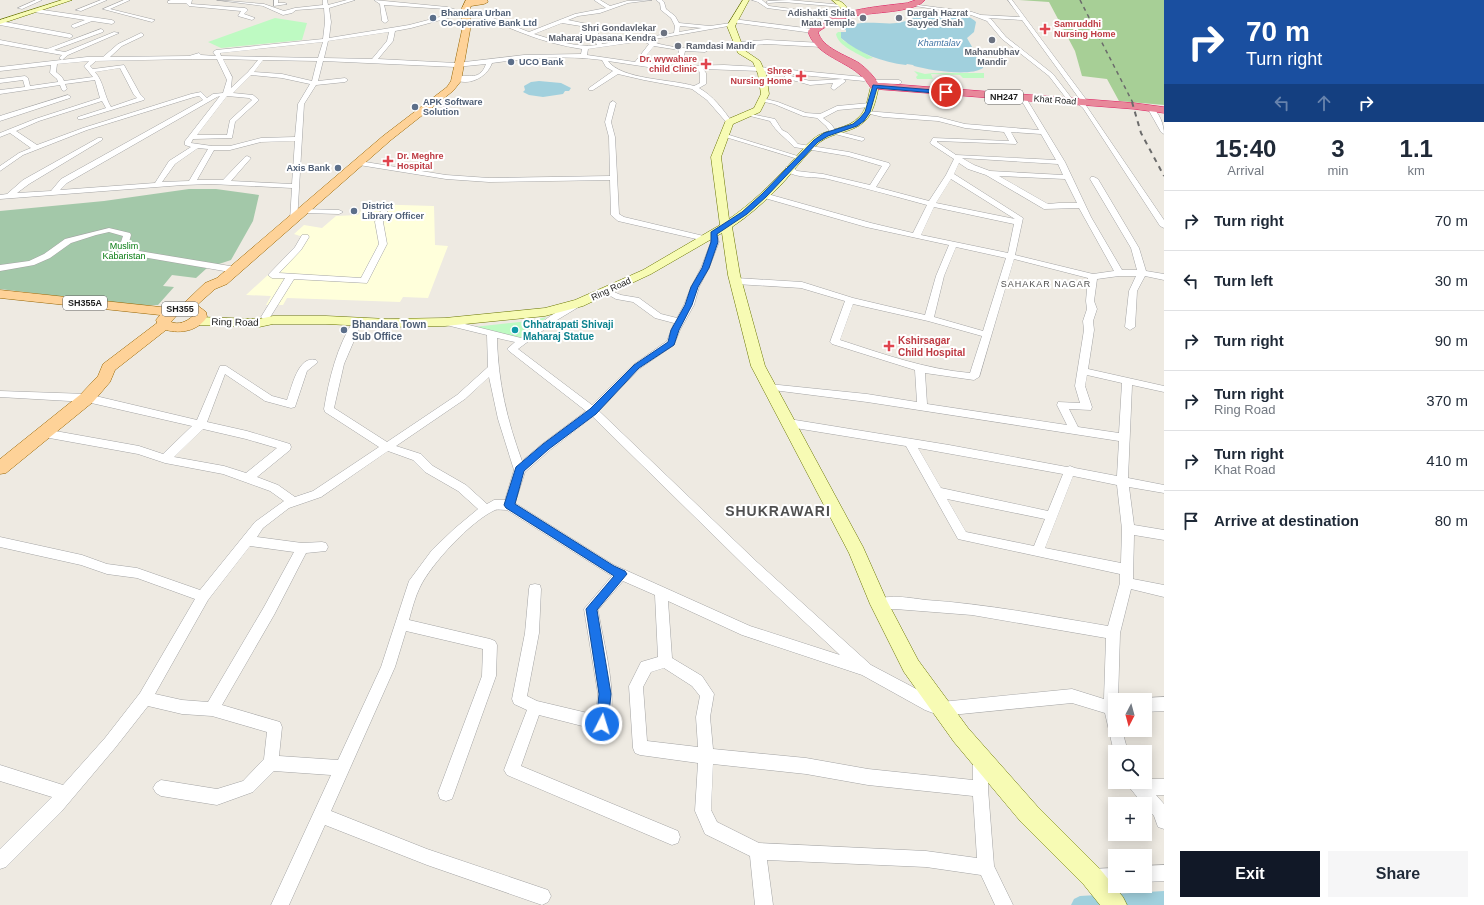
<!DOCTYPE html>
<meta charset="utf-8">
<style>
:root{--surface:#fff;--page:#f6f6f7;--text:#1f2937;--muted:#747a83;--line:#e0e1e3;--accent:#111827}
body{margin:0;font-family:Helvetica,sans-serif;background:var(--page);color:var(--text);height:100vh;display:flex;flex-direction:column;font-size:15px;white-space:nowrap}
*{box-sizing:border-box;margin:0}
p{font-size:13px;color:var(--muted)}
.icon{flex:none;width:22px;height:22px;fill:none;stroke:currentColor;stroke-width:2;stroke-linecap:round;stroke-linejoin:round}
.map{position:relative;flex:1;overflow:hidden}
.side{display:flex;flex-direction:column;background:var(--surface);width:320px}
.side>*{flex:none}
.hud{background:#1a4fa0;color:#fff;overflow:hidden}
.needle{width:26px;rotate:186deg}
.tools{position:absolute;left:1108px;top:693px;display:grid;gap:8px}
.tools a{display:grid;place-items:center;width:44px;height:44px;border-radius:0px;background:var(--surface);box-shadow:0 2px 10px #0003;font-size:20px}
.pin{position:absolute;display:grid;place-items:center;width:34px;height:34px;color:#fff;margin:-17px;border:2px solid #fff;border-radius:50%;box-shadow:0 1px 4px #0007}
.me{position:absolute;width:44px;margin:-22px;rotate:5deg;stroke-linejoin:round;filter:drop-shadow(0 0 3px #0008)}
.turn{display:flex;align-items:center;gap:14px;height:84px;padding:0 16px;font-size:18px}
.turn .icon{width:52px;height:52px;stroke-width:2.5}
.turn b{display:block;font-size:28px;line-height:34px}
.lanes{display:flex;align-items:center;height:38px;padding:0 16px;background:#0003;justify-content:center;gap:20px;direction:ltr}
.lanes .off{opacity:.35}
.eta{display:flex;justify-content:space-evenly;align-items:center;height:68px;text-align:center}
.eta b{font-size:24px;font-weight:800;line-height:28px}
.action{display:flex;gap:8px;margin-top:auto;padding:8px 16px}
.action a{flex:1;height:46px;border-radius:0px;background:var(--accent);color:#fff;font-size:16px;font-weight:800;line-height:46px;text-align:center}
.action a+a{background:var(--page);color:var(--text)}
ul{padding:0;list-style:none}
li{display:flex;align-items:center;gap:12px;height:60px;padding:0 16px;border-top:1px solid var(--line)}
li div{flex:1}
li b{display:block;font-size:15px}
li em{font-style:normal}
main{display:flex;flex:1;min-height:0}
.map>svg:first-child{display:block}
</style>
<main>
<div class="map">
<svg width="1164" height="905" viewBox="0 0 1164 905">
<rect width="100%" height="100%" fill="#eeeae2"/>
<path fill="#ffffdb" d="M368,204L434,206L435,245L448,246L428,298L403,297L400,302L287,298L283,305H266L271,296L246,295L295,250L303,237L294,234L304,225L322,228L336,216L358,215L364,207L367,206Z"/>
<path fill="#a7cf96" d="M1019,0H1164V105L1119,101L1107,79L1082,76L1075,51L1049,2Z"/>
<path fill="#a3c8a9" d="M189,189H216L259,195L253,221L231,260L207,268L196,278L172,275L163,286L174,287L158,305L137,306L0,289V211L104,201Z"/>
<path fill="#befac2" d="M275,18L307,23L302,40L221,48L208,42Z
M838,32H841V38L844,41L873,58L867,59C857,53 838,46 836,34Z
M914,71L925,74L933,73H984V78H963L960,75L931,74L933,79H917L916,77L918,75Z
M547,317L520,338L474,327L529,321Z"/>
<path fill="#a1d0dd" d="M924,13C931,14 939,15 946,16C956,17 968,13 976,22L974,32L967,38L976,54L983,58L984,62L983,68C970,77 929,70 914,66L913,65L907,64L906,65C882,62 860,54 841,38V32H846V30H843C856,18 881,25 897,23C909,21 914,17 924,13Z
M539,81L561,83L571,88L569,91H565L563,94L543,97L529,95L523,92L525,90L524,86L531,82Z"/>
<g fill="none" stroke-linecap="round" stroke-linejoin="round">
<path fill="#a1d0dd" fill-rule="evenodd" d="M1164,891V905H1071L1074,899L1080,896Z"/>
<g stroke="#a4a4a4" stroke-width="1">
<path id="street" d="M36,0H42L22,9L18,8Z
M101,0H107L81,11L76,10Z
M124,0H130L110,9L155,20L152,22L103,9Z
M171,0H192L191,4L245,8L248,10L244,14L255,18L252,20L238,16L241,11L189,6L186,3H168V1Z
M217,0L264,4L284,11L295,8L323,5V0H327L328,5L347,0H355L329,8L331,22L329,38L409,25L455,13L446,9L384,5L388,21L385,23L382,21L380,4L374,0L447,7L460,11H475L529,32L575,14L606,8L594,0H600L610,6L627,1L652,0L628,3L600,13L578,16L568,20L597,26L599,29L598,35L602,44L674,33L675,26L671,18L661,10L660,3L656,0H662L664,2L666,9L675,16L679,23L710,26L731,23L734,25L649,40C659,46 690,50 702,48C705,48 708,45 711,44L767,40L822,43L825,45L822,47L767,44L712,48L705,52L685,51L682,66L724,65L760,67L864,77L869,76L872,78L864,81L760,71L703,69L706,73V84L699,88C713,96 723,109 732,122L729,124L727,123L707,100L692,89L644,80L618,74L593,90H589V88L613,71L606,67L602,60C566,55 528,58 492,63C487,78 467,87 454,79C465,71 479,84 486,64L456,67L323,61L318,81L345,78L348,80L345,82L316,85L304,104L297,222H291L290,220L292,188L211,184L183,185L0,199V195L7,194L23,180L98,138H102V140L29,184L17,193L51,191L61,179L203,100L199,96L194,97L87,130L23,155L0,171V166L19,153L31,148L10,133L0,137V133L35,119L100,98L95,80L65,84L67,89L64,91L62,90L60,85L0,94V90L25,87L23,80L0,83V79L25,76L28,78L30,86L58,82L57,79L50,73L51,65L0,71V67L87,57H103L118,44L141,33L143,34V36L122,46L110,57L189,56L199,53L201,55L216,56L213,52L216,50L323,39L325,22L324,8L296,10L292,13L283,15L263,6ZM463,14C484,15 505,27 525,34C543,41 563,46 582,49L581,54L524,55L456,63L378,59L393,41L395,31L411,28ZM562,23L593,28L592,35L597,45C575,48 555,40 534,34ZM680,26L702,28L679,32ZM389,32L387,41L372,59L324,58L328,41ZM643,41L649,44L635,62L587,55L588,49ZM323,42L318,58L221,56L220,53ZM654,46L679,50L676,66L641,62ZM193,59H217L227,80L223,93L213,94L207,98L201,92L191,94L83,128L37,145L16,131L39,121L102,101L106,108L78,117V119H82L144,100L145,99L140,94L124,65L93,69L90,66L96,61ZM223,59L258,60L248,72L231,88L232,77ZM263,60L317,61L312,81L282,74L254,72ZM89,61L84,66L93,77L64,81L62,77L56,72L57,64ZM608,61L661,69H698L700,73V83L694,86C672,79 621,80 608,61ZM120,68L134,95L137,98L111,107C104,96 104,82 95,72ZM251,75L282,78L310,84L298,104L295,137L261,138L230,146H212L191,143L193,139L232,138L235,122L259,100L253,95L233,93ZM220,96L185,141V145L191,147L169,161L155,183L60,190L67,183L217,97ZM227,96L249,98L252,100L230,120L227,135H197ZM295,141L292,184L231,181L251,158L247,156L245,157L223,180H197L214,150H230L261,142ZM198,148L208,149L189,181L162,182L175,164Z
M274,0H278V3H285L287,4L274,6Z
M752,0H762L769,6L846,16L843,18L767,8L758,2Z
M789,0L843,5L845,6L843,7L783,2L768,3L766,2L768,1Z
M1008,0H1012L1088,102L1085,104L1164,220V228L1160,226L1083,108L1076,102L1081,101L1022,20L988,18L991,19L1006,37L1053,74L1073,100V102H1069L1049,76L1002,39L987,21L971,15L909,5L911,4L972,12L981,15L1020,17Z
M36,9L112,20L115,22L112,24L92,21L74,28L71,26L72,25L85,20L34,12L33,11Z
M733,19L813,29L816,31L813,33L731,22L730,21Z
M0,21L70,34L73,36L70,38L0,25Z
M101,29L103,30V32L54,50L65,52L114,32L119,33L68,55L62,60L59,58L62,55L0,44V40L47,49Z
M787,75L810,81L843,79L846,81L834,90L831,88L833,83L810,85L785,78V76Z
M873,80H899L902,82L899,84L871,83V81Z
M68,95L71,97L70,98L0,121V116L3,115Z
M1023,96L1026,98L1065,162L1091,217L1122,270H1137L1131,248L1090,179L1091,177H1094L1098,179L1139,248L1146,271L1164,274V280L1145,276L1137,291L1135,327L1130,330L1125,327L1129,291L1136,276H1119L1097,279L1094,301L1097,309L1093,321L1094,330L1088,369L1164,386V392L1132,385L1128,478L1164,485V493L1129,487L1134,525L1164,530V540L1134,535L1133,579L1164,585V597L1131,589L1120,633L1118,700H1115V730H1122L1128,752H1115V757L1105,713L1072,703L941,716L925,710L862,675L742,635L668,601L672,658L702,676L714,694L710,717L713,749L806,758L868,769L973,780V759L976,754L981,751L986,754L989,759L988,789L994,866L1013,905H995L981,875L926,867L767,860L773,905H755L750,856L705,834L695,811L698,763L640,755L635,753L633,748L629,686L641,662L658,657L655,595L623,581L598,610C603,642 620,700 607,729L602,731L539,715L521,766L678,831L680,837L678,843L672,845L507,775L504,770L527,710L514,704L512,699L525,633L529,589L530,585L535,584L540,585L541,589L539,633L527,696L537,701L596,715L598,694L584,609L612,576L507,510C503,510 498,509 495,510C471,521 431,564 420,587C415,597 412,609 409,620L490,639L495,641L497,645L496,676L452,799L446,801L440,799L438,793L482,676L483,649L406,631L395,667L331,811L427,849L548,890L551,896L548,902L542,905L427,865L325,825L289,905H271L331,775L274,771L253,792L217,805L161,796L156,793L153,788L156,783L161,780L217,789L243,781L264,759L267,732L212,716L182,714L148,706L115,748L61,812L6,867L0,869V849L52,797L0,781V765L63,785L105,738L140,693L195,599L137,578L107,574L81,565L0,547V537L82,555L107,564L137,568L200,590L255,522L284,501L270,491L223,474L165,463L138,454L44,437L40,436L39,433L40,430L44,429L139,446L163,454L192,426L87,402L0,397V391L87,394L197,420L220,366H226L272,396L287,400C292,387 298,355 316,360L318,362L307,371L295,407L291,408L265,401L225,374L207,422L247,431L290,444L291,447L290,450L257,477L278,485L295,497L313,491L379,447L325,412L324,409C329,379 337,346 354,320H360L362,322L344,364L334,408L387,442L457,395L488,367L487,335L442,324L440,322L442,320L445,319L521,338C532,330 571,298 582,301L583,303L582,305L557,320L518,349L592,405L633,365L667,341L674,323L655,318L633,302L616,299L603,292L604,290L607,289L621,295L639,298L661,314L677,318L684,305L691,287L701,268L711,242L709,234L713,232L717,234L719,242L709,268L699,287L694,305L680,330L674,345L639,369L599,411L757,562L871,665L941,702L1072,689L1104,699L1106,638L972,615L895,609L879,610L874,608L872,604L874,600C890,594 910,598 926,600C987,604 1048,616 1108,626L1120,583V574L958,539L906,446L789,427L785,426L784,423L785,420L789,419L949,445L1067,467L1070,466L1075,468L1117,476L1119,441L867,402L765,389L764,387L769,384L867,394L917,402L915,370L832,344L830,342L845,301L801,288L736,284L732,281L736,278L802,282L853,298L925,315L936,276L949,245L866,227L761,197L760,195L764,193L871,223L913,233L927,205C894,196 861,187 828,179C814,176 798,179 786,171V167H792L797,171L823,174L870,185L882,166L848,156L794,147C785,137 777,133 770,121L746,115V113L775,119L782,130L788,133L798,144L849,152L889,163L890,165L876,187L929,201L946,175L954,159L931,144L930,143L933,138L1009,141L1004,132L965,128L938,121L883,117L866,113V111L938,117L965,124L1039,130L1020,98ZM1011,132L1041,134L1056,160L956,155L937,142V141L1016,144L1017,143ZM962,158L1058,164L1063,175L990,171L974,165ZM959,163L968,169L986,175L1044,209L1079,208L1114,271L1093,274L1015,255L1023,218L954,174ZM999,176L1065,179L1077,203H1059L1048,204ZM951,179L1015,219L936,203ZM934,207L1014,224L1008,253L921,235ZM956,247L1006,258L983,331L934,317L944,276ZM1014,259L1088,278L1086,301L1087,309L1083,321L1084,330L1075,386L1080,403L1058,402L1057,405L1067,425L927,404L925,373L974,380L979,377ZM853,304L928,321L982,336L970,373C925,369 883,354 840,340ZM497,338L515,342L507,349L509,351L586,411L542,444L522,461C507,420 498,382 497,338ZM1087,375L1122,383L1119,433L1078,427L1069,409L1091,410L1092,407L1085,386ZM489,377L498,419L514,470L505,500H494L487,504L466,485L433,466L421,454L396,446L465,399ZM593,417L749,570L840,655L750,626L614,565L515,503L525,472L550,450ZM203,429L246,439L277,448L246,473L224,466L174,457ZM918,448L1063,474L1048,511L941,488ZM388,451L413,460L425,472L458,491L478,509L454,529L432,550L409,581L381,667L338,760L279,756L282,727L280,722L222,705L274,615L306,553L326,551L328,547L326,543L322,542L302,543L257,537L263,528L289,508L321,497ZM1073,476L1117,485L1122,529L1121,563L1045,548ZM947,499L1045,519L1034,546L966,532ZM250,546L294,552L264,607L208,702L182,700L155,694L208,600ZM664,668L692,686L700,696L696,717L698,747L647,741L643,687L651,672ZM713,764L806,774L868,785L973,796L977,858L926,851L759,843L717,822L711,810Z
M762,98L778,102L806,113L820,114L837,106L870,103L873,105L870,107L838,110L823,118L831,124L836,131L864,138L865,139L862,141L831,133L826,126L817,118L803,116L774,104L760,101V99Z
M613,101L616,103L611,122L615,137L619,214L624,217L708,237V241H705L618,221L611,215L610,180L489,182L446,179L359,165L355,163L359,161L446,175L489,178L610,176L609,137L605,122L610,103Z
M1151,107C1159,111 1164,125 1164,134L1161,132L1148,109Z
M722,134H726L804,158L798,159L722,136Z
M302,209L339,210L343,212L339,214L305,213L301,211Z
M381,211H387L388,213L383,222L387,244L367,283L294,279L269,319H263L261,317L285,278H272L268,275L295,247L302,235H308L309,237L301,250L279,273L361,278L379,244L375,222Z
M109,228L130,233L131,235L127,249L236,267L240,270L236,273L119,253L118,251L123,236L109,232L96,235L71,243L50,258L34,265L0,271V265L29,261L44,254L65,239Z
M1164,697V711L1145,712V700H1140L1145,698Z
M1145,779H1164V795H1156L1164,804V829L1158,827L1154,816L1145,806V804H1143L1129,787L1126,782H1145Z
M1164,865V881L1145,882V866Z
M1115,868V884L1092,885L1086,883L1084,877L1086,871L1092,869Z"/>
</g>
<g stroke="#697503" stroke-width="1">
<path id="secondary" d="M62,0H72L0,24V20Z
M743,0H749L735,26L744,50L760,61L766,74L769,94L760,112L733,124L721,157L729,219C751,204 770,185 788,166C796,157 804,147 813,139C826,128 848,130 859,117C867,110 868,96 871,86L875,84L879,86C876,98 874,113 864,122C852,133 833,132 820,142C803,156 790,177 774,192C761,205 747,217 732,227L740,275L765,366L863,547L887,601L918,660L968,728L1037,806L1100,869L1123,897L1127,905H1100L1084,885L1021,822L954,742L904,672L870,604L849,553L751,366L728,275L722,233L651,274L583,306L545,316L445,326L388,327L326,324H273L259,327L197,325L193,324L191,321L193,318L197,317L259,319L273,316H326L388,319L445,318L545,308L575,300L643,270L720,225L711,157L726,120L754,108L761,94L758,74L753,62L738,53L727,26Z
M832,0C841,0 845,3 849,12L845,17H841L840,16L843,12L840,7Z"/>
</g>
<g stroke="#966400" stroke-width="1">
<path id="primary" d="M466,0H487L488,2L484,4L471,6L470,8V30L461,81L453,91L391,140L227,284L215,289L197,305L206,312L207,317C198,331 181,334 166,330L115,370L110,382L93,402L6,473L0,474V459L81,394L98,376L103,364L157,323L156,320L160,315L0,298V290L170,308L182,305L205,283L217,278L383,136L447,87L451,81L462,30V8ZM189,312L193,316C186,322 179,325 171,322L177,315Z"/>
</g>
<g stroke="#dc2061" stroke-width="1">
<path id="highway" d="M916,0H925C915,13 871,12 855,16C841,19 829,24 818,32C822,48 846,55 859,63C867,69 873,75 878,83L1134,103L1164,107V113L1134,109L875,89L871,88C868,83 864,78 859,74C843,60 814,54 808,31L810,29C839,9 874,7 907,3Z"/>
</g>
<use href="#street" fill="#fff" fill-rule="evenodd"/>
<use href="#secondary" fill="#f7fbb4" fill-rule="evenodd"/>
<use href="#primary" fill="#fed298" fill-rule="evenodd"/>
<use href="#highway" fill="#e8889a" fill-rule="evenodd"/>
<path stroke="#6b6b6b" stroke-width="1.5" stroke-dasharray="4 4" stroke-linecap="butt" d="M1080,0L1133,103"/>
<path stroke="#6b6b6b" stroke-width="2" stroke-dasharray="5 5" stroke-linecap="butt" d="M1132,102L1141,133L1164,176"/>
</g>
<path fill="#1a73e8" stroke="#114b97" d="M873,85L946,91L949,92L946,94L877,88L870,112L864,121L857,126L828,136L818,142L766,197L747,214L717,234L718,242L709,268L698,287L692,305L679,330L674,345L639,368L596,414L549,449L524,471L515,504L614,566L625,571L627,574L597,610L611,694L608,724L606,728L602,730L598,728L596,724L599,694L586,609L614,576L506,508L504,505L516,467L543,444L590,409L634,365L668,342L671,330L685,305L691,287L702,268L711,242V232L742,212L762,194L814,140L824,133L853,124L860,118L865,112Z"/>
<g fill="#5c6f8a" stroke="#fff" stroke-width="1.5">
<circle cx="433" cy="18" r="4"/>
<circle cx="511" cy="62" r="4"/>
<circle cx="415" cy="107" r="4"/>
<circle cx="338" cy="168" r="4"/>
<circle cx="354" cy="211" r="4"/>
<circle cx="344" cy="330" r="4"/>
</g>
<g fill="#6b7280" stroke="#fff" stroke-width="1.5">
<circle cx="863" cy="18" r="4"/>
<circle cx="899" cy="18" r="4"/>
<circle cx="664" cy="33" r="4"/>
<circle cx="992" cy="40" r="4"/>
<circle cx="678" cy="46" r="4"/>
</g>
<g fill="#e0444e" stroke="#fff" stroke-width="1.5">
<path d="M1043 23h4v4h4v4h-4v4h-4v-4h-4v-4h4z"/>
<path d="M704 58h4v4h4v4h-4v4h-4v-4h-4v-4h4z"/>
<path d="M799 70h4v4h4v4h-4v4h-4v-4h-4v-4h4z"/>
<path d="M386 155h4v4h4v4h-4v4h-4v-4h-4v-4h4z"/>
<path d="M887 340h4v4h4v4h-4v4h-4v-4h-4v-4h4z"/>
</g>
<circle fill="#0f9aa8" stroke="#fff" stroke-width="1.5" cx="515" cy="330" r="4"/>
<g text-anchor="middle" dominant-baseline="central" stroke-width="4" stroke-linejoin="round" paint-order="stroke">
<g font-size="9" font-weight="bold" fill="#4e5e75" stroke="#fff" text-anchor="start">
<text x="441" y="13">Bhandara Urban<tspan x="441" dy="10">Co-operative Bank Ltd</tspan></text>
<text x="519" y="62">UCO Bank</text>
<text x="423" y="102">APK Software<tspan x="423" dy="10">Solution</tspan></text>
<text x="330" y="168" text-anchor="end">Axis Bank</text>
<text x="362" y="206">District<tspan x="362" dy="10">Library Officer</tspan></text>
</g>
<g font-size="9" font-weight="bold" fill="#5b616d" stroke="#fff" text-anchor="end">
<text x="855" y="13">Adishakti Shitla<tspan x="855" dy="10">Mata Temple</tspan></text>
<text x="907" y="13" text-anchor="start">Dargah Hazrat<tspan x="907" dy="10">Sayyed Shah</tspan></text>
<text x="656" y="28">Shri Gondavlekar<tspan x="656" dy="10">Maharaj Upasana Kendra</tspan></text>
<text x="686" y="46" text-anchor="start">Ramdasi Mandir</text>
<text x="992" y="52" text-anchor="middle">Mahanubhav<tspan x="992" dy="10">Mandir</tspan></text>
</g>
<g font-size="9" font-weight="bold" fill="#be3a42" stroke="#fff" text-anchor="start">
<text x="1054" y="24">Samruddhi<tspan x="1054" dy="10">Nursing Home</tspan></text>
<text x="697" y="59" text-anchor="end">Dr. wywahare<tspan x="697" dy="10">child Clinic</tspan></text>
<text x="792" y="71" text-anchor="end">Shree<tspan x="792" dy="10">Nursing Home</tspan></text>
<text x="397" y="156">Dr. Meghre<tspan x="397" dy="10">Hospital</tspan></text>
</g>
<g font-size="9" font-style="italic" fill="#4576a6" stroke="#fff">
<text x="939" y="43">Khamtalav</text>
</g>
<g fill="#fff" stroke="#616161" stroke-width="1">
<rect x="985" y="90" width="38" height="14" rx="3"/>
<rect x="63" y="296" width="44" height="14" rx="3"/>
<rect x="162" y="302" width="36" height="14" rx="3"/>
</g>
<g font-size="9" font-weight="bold" fill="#1d1d1d">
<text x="1004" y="97">NH247</text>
<text x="85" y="303">SH355A</text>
<text x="180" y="309">SH355</text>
</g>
<g font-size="9" fill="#1d1d1d" stroke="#fff">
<text transform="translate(1055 100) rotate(4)">Khat Road</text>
<text transform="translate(611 289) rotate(-25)">Ring Road</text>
</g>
<g font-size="9" fill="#097d13" stroke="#fff">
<text x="124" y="246">Muslim<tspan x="124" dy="10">Kabaristan</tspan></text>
</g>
<g font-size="9" letter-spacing="1" fill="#505050" stroke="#fff">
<text x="1046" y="284">SAHAKAR NAGAR</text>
</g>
<g font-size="10" fill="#1d1d1d" stroke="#fff">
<text transform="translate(235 322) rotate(1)">Ring Road</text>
</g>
<g font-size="10" font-weight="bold" fill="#4e5e75" stroke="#fff" text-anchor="start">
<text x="352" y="324">Bhandara Town<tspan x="352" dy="12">Sub Office</tspan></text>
</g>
<g font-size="10" font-weight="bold" fill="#0d838f" stroke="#fff" text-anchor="start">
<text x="523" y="324">Chhatrapati Shivaji<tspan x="523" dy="12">Maharaj Statue</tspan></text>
</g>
<g font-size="10" font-weight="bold" fill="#be3a42" stroke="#fff" text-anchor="start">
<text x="898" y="340">Kshirsagar<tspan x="898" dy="12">Child Hospital</tspan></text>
</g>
<g font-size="14" font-weight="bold" letter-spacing="1" fill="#505050" stroke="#fff">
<text x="778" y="511">SHUKRAWARI</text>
</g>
</g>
</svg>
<div class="tools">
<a><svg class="needle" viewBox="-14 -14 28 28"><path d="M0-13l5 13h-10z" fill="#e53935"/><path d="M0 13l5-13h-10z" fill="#747a83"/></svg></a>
<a><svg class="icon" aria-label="search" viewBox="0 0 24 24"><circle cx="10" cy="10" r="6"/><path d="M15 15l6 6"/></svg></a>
<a>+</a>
<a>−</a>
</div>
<div class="pin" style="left:946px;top:92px;background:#d93025"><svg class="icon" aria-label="arrive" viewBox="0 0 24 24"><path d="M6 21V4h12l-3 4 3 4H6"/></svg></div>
<svg class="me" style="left:602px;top:724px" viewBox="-20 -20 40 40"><circle r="17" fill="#1a73e8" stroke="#fff" stroke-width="3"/><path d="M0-11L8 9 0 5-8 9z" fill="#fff"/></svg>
</div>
<section class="side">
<div class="hud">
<div class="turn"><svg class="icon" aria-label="right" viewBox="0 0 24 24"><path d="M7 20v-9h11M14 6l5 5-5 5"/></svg><div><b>70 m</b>Turn right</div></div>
<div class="lanes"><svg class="icon off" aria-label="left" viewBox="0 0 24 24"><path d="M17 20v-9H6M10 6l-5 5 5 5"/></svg><svg class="icon off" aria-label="ahead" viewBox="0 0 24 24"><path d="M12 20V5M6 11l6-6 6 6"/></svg><svg class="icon" aria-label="right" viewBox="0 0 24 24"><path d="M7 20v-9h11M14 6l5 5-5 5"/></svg></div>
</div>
<div class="eta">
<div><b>15:40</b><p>Arrival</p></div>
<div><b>3</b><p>min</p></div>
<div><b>1.1</b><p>km</p></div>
</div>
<ul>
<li><svg class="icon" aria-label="right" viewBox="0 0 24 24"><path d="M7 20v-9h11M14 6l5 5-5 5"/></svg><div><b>Turn right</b></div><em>70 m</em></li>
<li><svg class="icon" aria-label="left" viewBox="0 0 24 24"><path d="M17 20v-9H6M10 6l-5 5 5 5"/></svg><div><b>Turn left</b></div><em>30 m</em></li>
<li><svg class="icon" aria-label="right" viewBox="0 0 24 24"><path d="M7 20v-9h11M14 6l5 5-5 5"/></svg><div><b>Turn right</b></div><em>90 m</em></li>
<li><svg class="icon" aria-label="right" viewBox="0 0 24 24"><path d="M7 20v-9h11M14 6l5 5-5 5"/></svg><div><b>Turn right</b><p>Ring Road</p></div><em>370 m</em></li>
<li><svg class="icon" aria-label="right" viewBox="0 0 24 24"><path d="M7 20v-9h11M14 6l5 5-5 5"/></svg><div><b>Turn right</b><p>Khat Road</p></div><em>410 m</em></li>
<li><svg class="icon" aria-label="arrive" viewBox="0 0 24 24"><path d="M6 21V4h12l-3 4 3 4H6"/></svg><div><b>Arrive at destination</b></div><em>80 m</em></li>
</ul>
<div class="action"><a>Exit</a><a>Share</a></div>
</section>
</main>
